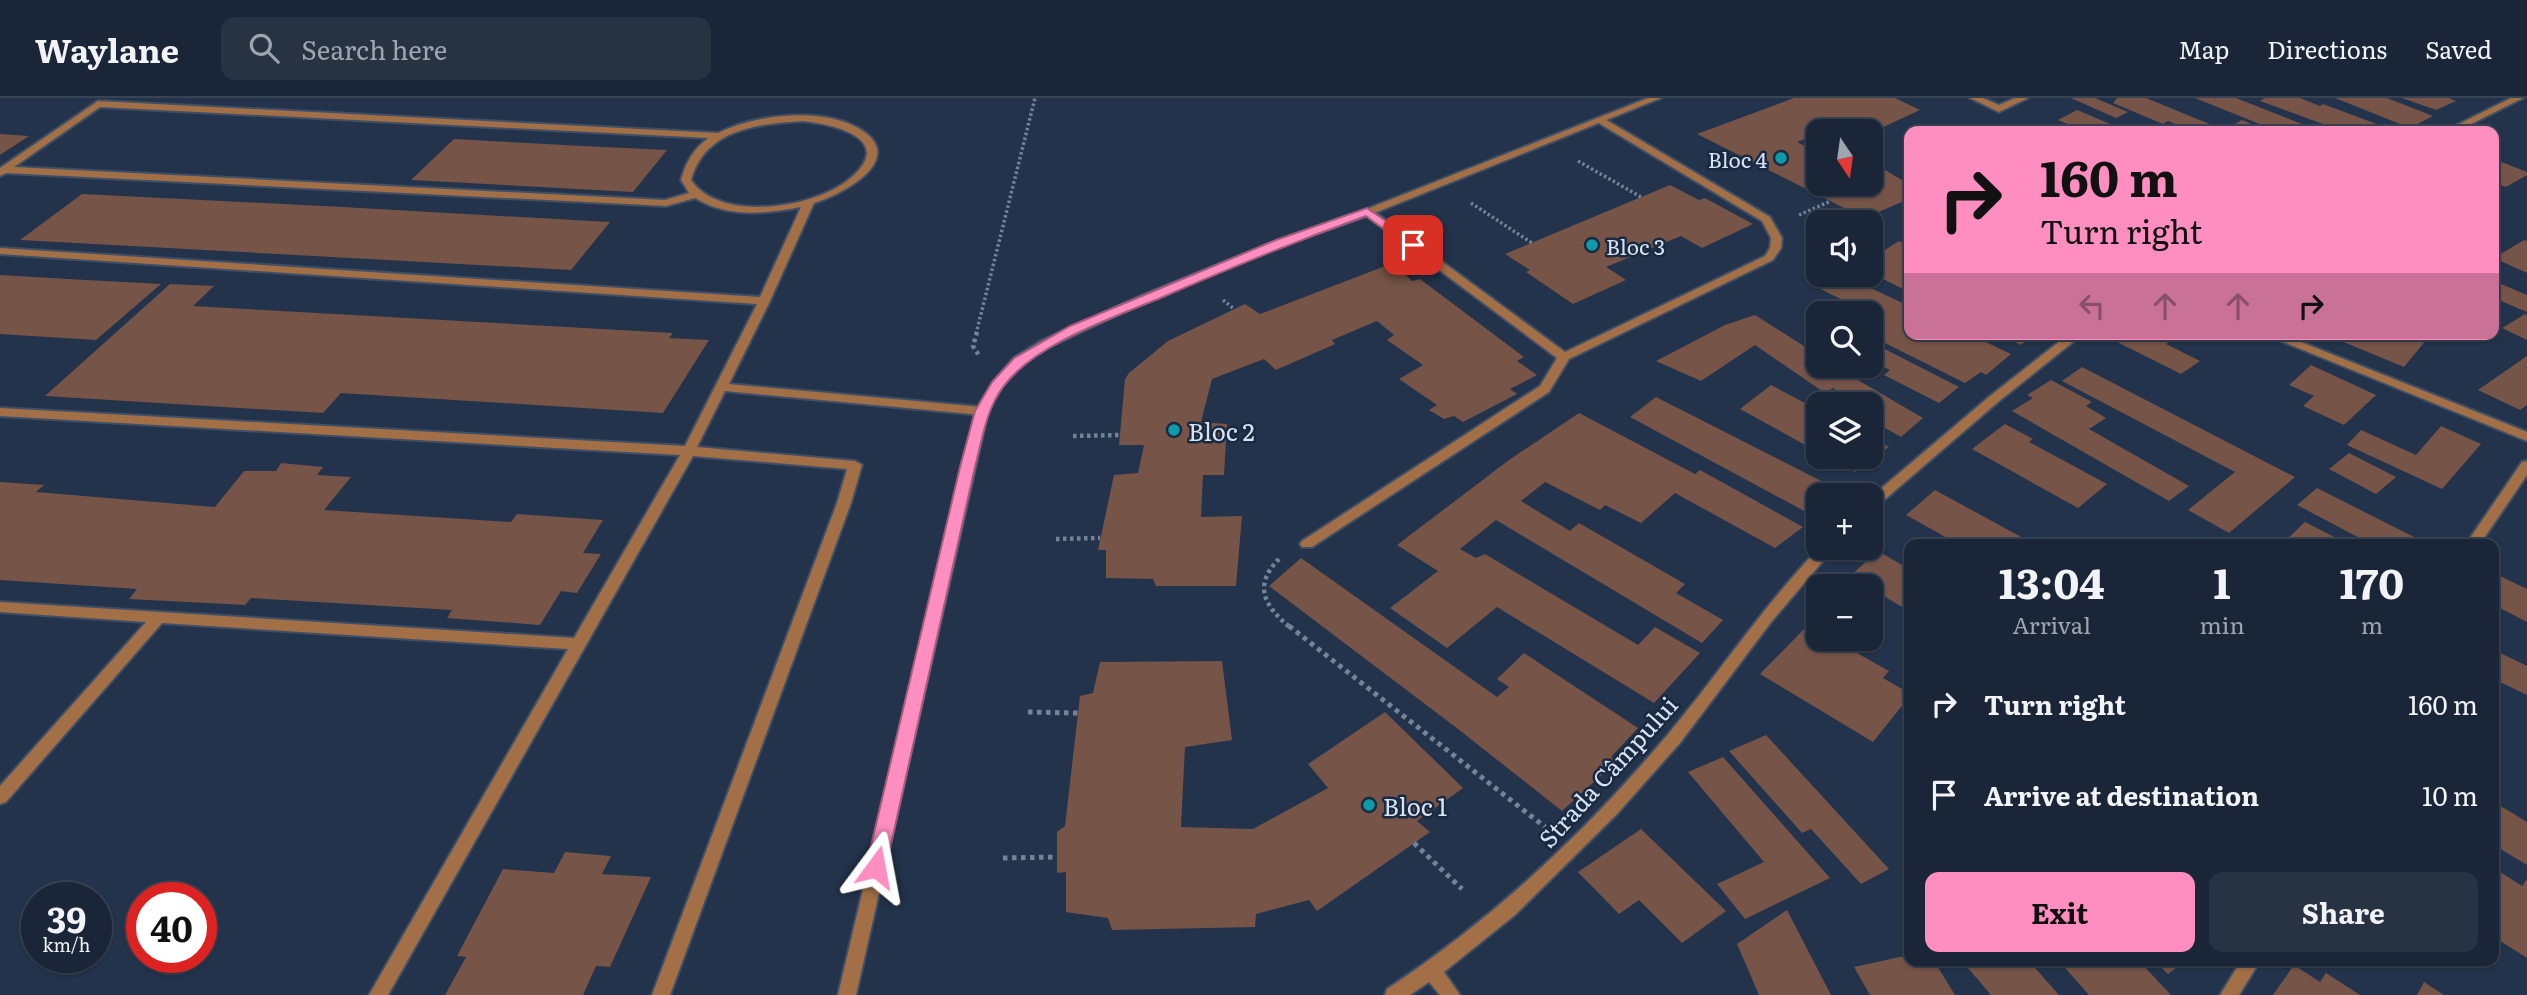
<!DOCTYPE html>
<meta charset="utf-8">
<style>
:root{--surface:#1a2638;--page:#273243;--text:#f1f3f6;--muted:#9fa5ae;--line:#384353;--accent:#fd8ebf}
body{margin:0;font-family:Literata,serif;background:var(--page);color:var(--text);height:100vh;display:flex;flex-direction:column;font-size:26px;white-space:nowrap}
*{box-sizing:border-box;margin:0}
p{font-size:23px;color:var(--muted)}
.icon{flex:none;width:38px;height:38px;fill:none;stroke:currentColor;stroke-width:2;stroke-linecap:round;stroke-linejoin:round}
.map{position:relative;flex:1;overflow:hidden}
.drawer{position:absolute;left:1904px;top:441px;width:595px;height:427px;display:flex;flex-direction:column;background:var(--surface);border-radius:14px;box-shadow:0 2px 5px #0004,0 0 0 2px var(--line)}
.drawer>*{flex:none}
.hud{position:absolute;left:1904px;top:28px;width:595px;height:214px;border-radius:14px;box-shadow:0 2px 5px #0004,0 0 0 2px var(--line);background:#fd8ebf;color:#111;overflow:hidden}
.needle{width:46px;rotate:167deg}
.buttons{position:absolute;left:1806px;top:21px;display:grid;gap:14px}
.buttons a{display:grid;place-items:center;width:77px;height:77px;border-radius:14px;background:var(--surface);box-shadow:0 2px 5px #0004,0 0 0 2px var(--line);font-size:35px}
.speed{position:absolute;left:21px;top:784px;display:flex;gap:14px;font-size:35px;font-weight:700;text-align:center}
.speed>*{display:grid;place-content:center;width:91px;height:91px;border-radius:50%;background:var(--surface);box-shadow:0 2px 5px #0004,0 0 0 2px var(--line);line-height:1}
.speed small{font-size:18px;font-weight:400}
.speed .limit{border:10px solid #d22;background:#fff;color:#111}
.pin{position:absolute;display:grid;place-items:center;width:60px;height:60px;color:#fff;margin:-30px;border-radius:14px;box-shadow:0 4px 10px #0006}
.me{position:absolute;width:77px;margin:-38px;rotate:13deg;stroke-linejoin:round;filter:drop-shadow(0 0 5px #0008)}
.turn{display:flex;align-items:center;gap:24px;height:147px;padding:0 21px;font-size:32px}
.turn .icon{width:91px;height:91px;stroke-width:2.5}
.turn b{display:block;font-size:49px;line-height:60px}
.lanes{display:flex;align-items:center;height:66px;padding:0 21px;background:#0003;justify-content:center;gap:35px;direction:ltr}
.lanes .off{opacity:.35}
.eta{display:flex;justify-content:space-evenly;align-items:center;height:119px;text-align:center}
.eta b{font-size:42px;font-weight:700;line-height:49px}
.cta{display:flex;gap:14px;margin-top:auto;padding:14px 21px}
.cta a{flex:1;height:80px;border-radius:14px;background:var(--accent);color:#111;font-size:28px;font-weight:700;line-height:80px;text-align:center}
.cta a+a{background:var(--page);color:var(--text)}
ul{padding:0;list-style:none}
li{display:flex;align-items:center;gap:21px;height:91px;padding:0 21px}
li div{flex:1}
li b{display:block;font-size:26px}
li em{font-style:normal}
header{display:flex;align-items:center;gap:42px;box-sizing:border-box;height:98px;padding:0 35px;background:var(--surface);border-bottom:2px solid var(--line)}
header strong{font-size:33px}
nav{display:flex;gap:38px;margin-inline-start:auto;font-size:24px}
.search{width:490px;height:63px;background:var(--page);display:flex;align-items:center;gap:18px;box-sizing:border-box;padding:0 24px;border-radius:14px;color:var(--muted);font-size:26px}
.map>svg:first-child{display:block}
</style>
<header>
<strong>Waylane</strong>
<div class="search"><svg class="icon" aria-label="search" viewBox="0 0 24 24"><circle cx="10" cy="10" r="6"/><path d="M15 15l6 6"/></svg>Search here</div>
<nav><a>Map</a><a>Directions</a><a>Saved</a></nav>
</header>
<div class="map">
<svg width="2527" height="897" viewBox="0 0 2527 897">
<rect width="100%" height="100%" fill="#22334b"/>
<path fill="#765448" d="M1794,0H1895L1920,12L1879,31L1859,21L1826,33H1818V36L1797,44L1818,55V86H1871V64L1909,86V101L1864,120L1697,36Z
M2071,0H2095L2128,14L2116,20Z
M2117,0H2146L2224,32L2242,22L2268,33H2192L2168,23L2163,26L2113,5Z
M2195,0H2236L2320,33H2277Z
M2265,0H2300L2320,8L2323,6L2382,28L2378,30L2385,33H2342L2260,3Z
M2335,0H2387L2433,18L2410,30Z
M2402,0H2449L2456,3L2436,12Z
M2077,12L2127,33H2084L2058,22Z
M0,36L29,38L0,57Z
M454,41L583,48L667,52L633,94L411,82Z
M2494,61L2527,74V77L2506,89L2494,85Z
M1670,87L1699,102L1705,100L1753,126L1702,150L1681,138L1606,169L1626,182L1573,206L1526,174L1530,172L1505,156Z
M82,96L342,109L610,124L571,172L20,142Z
M2524,142L2527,143V175L2494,160Z
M1899,143L1909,148V194L1871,175V161Z
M1393,165L1412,183L1420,181L1524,259L1517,263L1537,277L1510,291L1517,296L1463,324L1454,318L1444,321L1429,312L1437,307L1399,281L1423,267L1387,242L1394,237L1377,223L1332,242L1335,246L1276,272L1264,261L1212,281L1201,324L1227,326L1224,377H1203L1201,419L1242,418L1236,488H1156L1153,481L1106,480V452H1098L1114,377L1138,375L1144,347H1119L1125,281L1129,275L1168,243L1245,206L1260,216Z
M0,177L68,181L161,186L96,242L0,236Z
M1828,177H1843L1909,208V236H1969L2011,256L1986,277L1981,274L1965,285L1871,238V215H1859L1849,210L1853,207L1812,187Z
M2494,183L2527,197V214L2494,200Z
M170,186L214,188L193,208L673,235L669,240L709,242L663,315L341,295L323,315L45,298Z
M2525,216L2527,217V242L2502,230Z
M1755,217L1818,257V268H1834L1923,320L1901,339L1871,322V306H1841L1849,300L1833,290L1825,295L1755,247L1701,283L1656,263L1725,227Z
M1999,236H2034L2021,247Z
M2118,236H2179L2166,246L2200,263L2181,276L2111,241Z
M2346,236H2431L2404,269L2341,243Z
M1871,244L1959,289L1939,305L1884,277L1890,272L1871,263Z
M2527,258V307L2520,312L2478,292Z
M2311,267L2376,297L2344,327L2303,308L2314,298L2289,287Z
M2082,269L2295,379L2229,435L2188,412L2235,374L2062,283Z
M2051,282L2092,304L2086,308L2106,320L2089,331L2189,388L2169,403L2012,313L2033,300L2027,297Z
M1771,287L1818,312V354L1740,311Z
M1656,299L1833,389L1825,397H1818V404L1808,415L1630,319Z
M1579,315L1695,376L1700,372L1803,429L1775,450L1675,395L1641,425L1605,407L1600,412L1545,384L1521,403L1570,433L1579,425L1685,486L1676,495L1723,522L1702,545L1496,422L1460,451L1476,460L1485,456L1638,547L1655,529L1700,555L1654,605L1497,509L1447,550L1390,510L1438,473L1397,447L1509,362Z
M2005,326L2033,341L2029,344L2107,386L2078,410L1972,351Z
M2441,328L2481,346L2442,391L2347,347L2361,332L2416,357Z
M1871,339L1889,349L1855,374L1827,359H1871Z
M2349,355L2396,379L2376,396L2329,371Z
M281,365L323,369L317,377L351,379L324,412L511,424L517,416L603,422L583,455L601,456L577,495L561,493L540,527L447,520L452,512L251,500L245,507L129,501L137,491L0,482V384L44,387L36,394L215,409L244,373H276Z
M2317,390L2428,446H2371L2297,407Z
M1935,392L2034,446H1958L1906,417Z
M2305,424L2348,446H2295L2286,442Z
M1878,453L1909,471V513L1850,478Z
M1301,460L1497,599L1509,589L1497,581L1524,555L1638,630L1611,659L1617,663L1562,713L1458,631L1269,488Z
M2494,475L2527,491V524L2494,507Z
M1808,527L1818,533V541H1832L1889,573L1883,580L1909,595V599L1873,644L1760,576Z
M2494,552L2527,568V597L2494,581Z
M1222,563L1232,642L1185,649L1181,729L1253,731L1328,690L1308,666L1385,614L1463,690L1417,723L1430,734L1317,813L1309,802L1256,816L1255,829L1112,832L1108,820L1066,814V774L1057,775V734L1065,728L1080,598L1093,595L1100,564Z
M1766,637L1889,771L1861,786L1811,731L1802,735L1729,653Z
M1723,659L1830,780L1745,821L1717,786L1764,764L1688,674Z
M2494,704L2527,724V767L2494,747Z
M1641,731L1726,813L1682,845L1639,802L1619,816L1578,774Z
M565,754L611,758L602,776L651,779L610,869L596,868L583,897H445L466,859L457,858L503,771L554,775Z
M2494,770L2522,788L2527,781V860L2494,839Z
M1787,812L1831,897H1759L1737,846Z
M1909,857V863H1934L1955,897H1870L1854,869Z
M1962,863H2029L2059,897H1991Z
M2059,863H2139L2171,897H2089Z
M2155,863H2185L2168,876Z
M2294,867L2320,884L2326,875L2360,897H2273Z
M2424,884L2444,897H2417Z"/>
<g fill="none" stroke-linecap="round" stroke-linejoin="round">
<g stroke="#3f4f66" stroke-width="4">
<path id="service" d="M1970,0H1983L1999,7L2015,0H2028L1999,14Z
M98,3L718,35C757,16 825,8 863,33C907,63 839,98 814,105L770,203L729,286L982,309L988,313L982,317L725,293L697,349L855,363L862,367L851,405L670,897H652L837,405L847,371L693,358L388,897H369L568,551L162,525L6,704L0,706V688L146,524L0,514V504L574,540L680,357L0,318V310L685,348L757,206L0,156V150L760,199L801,109C765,116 728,120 695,100L666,108L6,75L0,78V70ZM100,9L708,40C693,52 686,64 681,82L689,95L665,102L14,69ZM803,23C830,26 894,39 854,77C820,110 721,126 691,82C705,31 757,26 803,23Z
M1597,20H1603L1770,119L1782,140L1781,150L1773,162L1569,261L1549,294L1312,449H1302L1300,446L1302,443L1540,288L1557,260L1364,116V112H1372L1565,254L1765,158L1770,150L1771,140L1762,123L1597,24Z"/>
</g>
<g stroke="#3f4f66" stroke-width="4">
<path id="minor" d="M2511,0H2523L2457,33H2445Z
M2069,236H2083L1998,304L1876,409L1871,411V399L1990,298Z
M2264,236H2281L2527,334V343Z
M2527,363V377L2480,446H2466L2522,364Z
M1819,450H1834L1772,523L1680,645L1617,716L1515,817L1444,874L1460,897H1440L1429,884L1410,897H1385L1387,891C1494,820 1587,733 1669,635C1720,574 1764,507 1819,450Z
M2241,863H2260L2239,897H2220Z"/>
</g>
<g stroke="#3f4f66" stroke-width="4">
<path id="tertiary" d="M1648,0H1661L1372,116L1284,147L1151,201L1049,249L1022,266L1002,289L988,313L856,897H838L976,313L993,284L1014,260L1041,243L1143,197L1276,143L1364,112Z"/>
</g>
<path stroke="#748397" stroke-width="3.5" stroke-dasharray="2.5 2.5" stroke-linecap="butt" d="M1578,63L1641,99
M1471,105L1532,145
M1799,117L1831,103
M1223,202L1234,211
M976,236L1035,0"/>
<path stroke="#748397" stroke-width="4.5" stroke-dasharray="3.5 3.5" stroke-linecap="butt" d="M977,234L973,248L980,259
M1073,338L1120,337
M1056,441L1100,440
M1279,461C1252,488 1265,509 1291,530"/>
<path stroke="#748397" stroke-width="5" stroke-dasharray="4.5 4.5" stroke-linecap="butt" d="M1289,528L1545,729
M1028,614L1078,615
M1414,745L1462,791
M1003,760L1057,759"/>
<use href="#service" fill="#a26f47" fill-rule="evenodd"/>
<use href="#minor" fill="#a26f47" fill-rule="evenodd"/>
<use href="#tertiary" fill="#a26f47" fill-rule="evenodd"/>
</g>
<path fill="#fd8ebf" stroke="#a45c7c" stroke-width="2" d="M1367,110L1418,145V150H1409L1366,118C1297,143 1230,170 1163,199C1115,219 1034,246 1003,289C986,312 982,342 975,369L886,769L883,775L876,778L869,775L866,769L960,369L975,313L992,284L1014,260L1070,228L1276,142Z"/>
<g fill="#0f9aa8" stroke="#182940" stroke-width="2.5">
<circle cx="1781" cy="60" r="7"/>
<circle cx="1592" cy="147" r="7"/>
<circle cx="1174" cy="332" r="7"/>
<circle cx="1369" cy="707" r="7"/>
</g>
<g text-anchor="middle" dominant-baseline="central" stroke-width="5" stroke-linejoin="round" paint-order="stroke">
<g font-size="21" fill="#d7e3f3" stroke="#182940" text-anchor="end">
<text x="1767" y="60">Bloc 4</text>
<text x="1606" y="147" text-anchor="start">Bloc 3</text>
</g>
<g font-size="24" fill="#d7e3f3" stroke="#182940" text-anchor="start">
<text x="1188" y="332">Bloc 2</text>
<text x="1383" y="707">Bloc 1</text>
</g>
<g font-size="24" fill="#d7e3f3" stroke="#182940">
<text transform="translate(1607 673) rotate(-48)">Strada Câmpului</text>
</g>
</g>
</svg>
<div class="buttons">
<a><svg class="needle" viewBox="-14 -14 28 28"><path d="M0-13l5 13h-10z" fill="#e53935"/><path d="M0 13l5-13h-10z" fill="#9fa5ae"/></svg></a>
<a><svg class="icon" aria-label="sound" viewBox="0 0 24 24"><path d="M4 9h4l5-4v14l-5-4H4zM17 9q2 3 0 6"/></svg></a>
<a><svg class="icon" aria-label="search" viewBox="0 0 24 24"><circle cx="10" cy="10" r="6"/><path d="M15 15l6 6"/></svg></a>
<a><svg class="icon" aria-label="layers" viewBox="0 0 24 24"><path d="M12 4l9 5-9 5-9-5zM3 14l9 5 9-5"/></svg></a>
<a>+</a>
<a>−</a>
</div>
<div class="speed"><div>39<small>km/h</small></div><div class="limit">40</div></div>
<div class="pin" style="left:1413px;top:147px;background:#d93025"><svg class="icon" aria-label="arrive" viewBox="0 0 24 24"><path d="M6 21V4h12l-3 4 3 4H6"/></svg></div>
<svg class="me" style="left:876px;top:769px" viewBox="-20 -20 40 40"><path d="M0-17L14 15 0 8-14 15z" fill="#fd8ebf" stroke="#fff" stroke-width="4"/></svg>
<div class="hud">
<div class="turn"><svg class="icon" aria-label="right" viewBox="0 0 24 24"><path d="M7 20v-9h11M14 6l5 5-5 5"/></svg><div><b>160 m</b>Turn right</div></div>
<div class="lanes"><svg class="icon off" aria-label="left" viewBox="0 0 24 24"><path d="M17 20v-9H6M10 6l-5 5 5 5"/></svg><svg class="icon off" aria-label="ahead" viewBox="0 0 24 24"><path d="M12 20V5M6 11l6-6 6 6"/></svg><svg class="icon off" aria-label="ahead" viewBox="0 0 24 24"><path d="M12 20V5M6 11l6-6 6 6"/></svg><svg class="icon" aria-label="right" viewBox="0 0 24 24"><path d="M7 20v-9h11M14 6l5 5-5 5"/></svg></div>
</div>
<section class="drawer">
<div class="eta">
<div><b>13:04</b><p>Arrival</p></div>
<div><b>1</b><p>min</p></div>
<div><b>170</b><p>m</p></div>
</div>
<ul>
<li><svg class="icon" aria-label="right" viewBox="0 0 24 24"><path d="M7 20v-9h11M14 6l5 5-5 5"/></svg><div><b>Turn right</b></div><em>160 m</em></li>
<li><svg class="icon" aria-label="arrive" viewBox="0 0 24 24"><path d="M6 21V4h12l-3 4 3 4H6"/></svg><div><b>Arrive at destination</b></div><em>10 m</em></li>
</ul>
<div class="cta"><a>Exit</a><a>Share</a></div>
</section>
</div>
